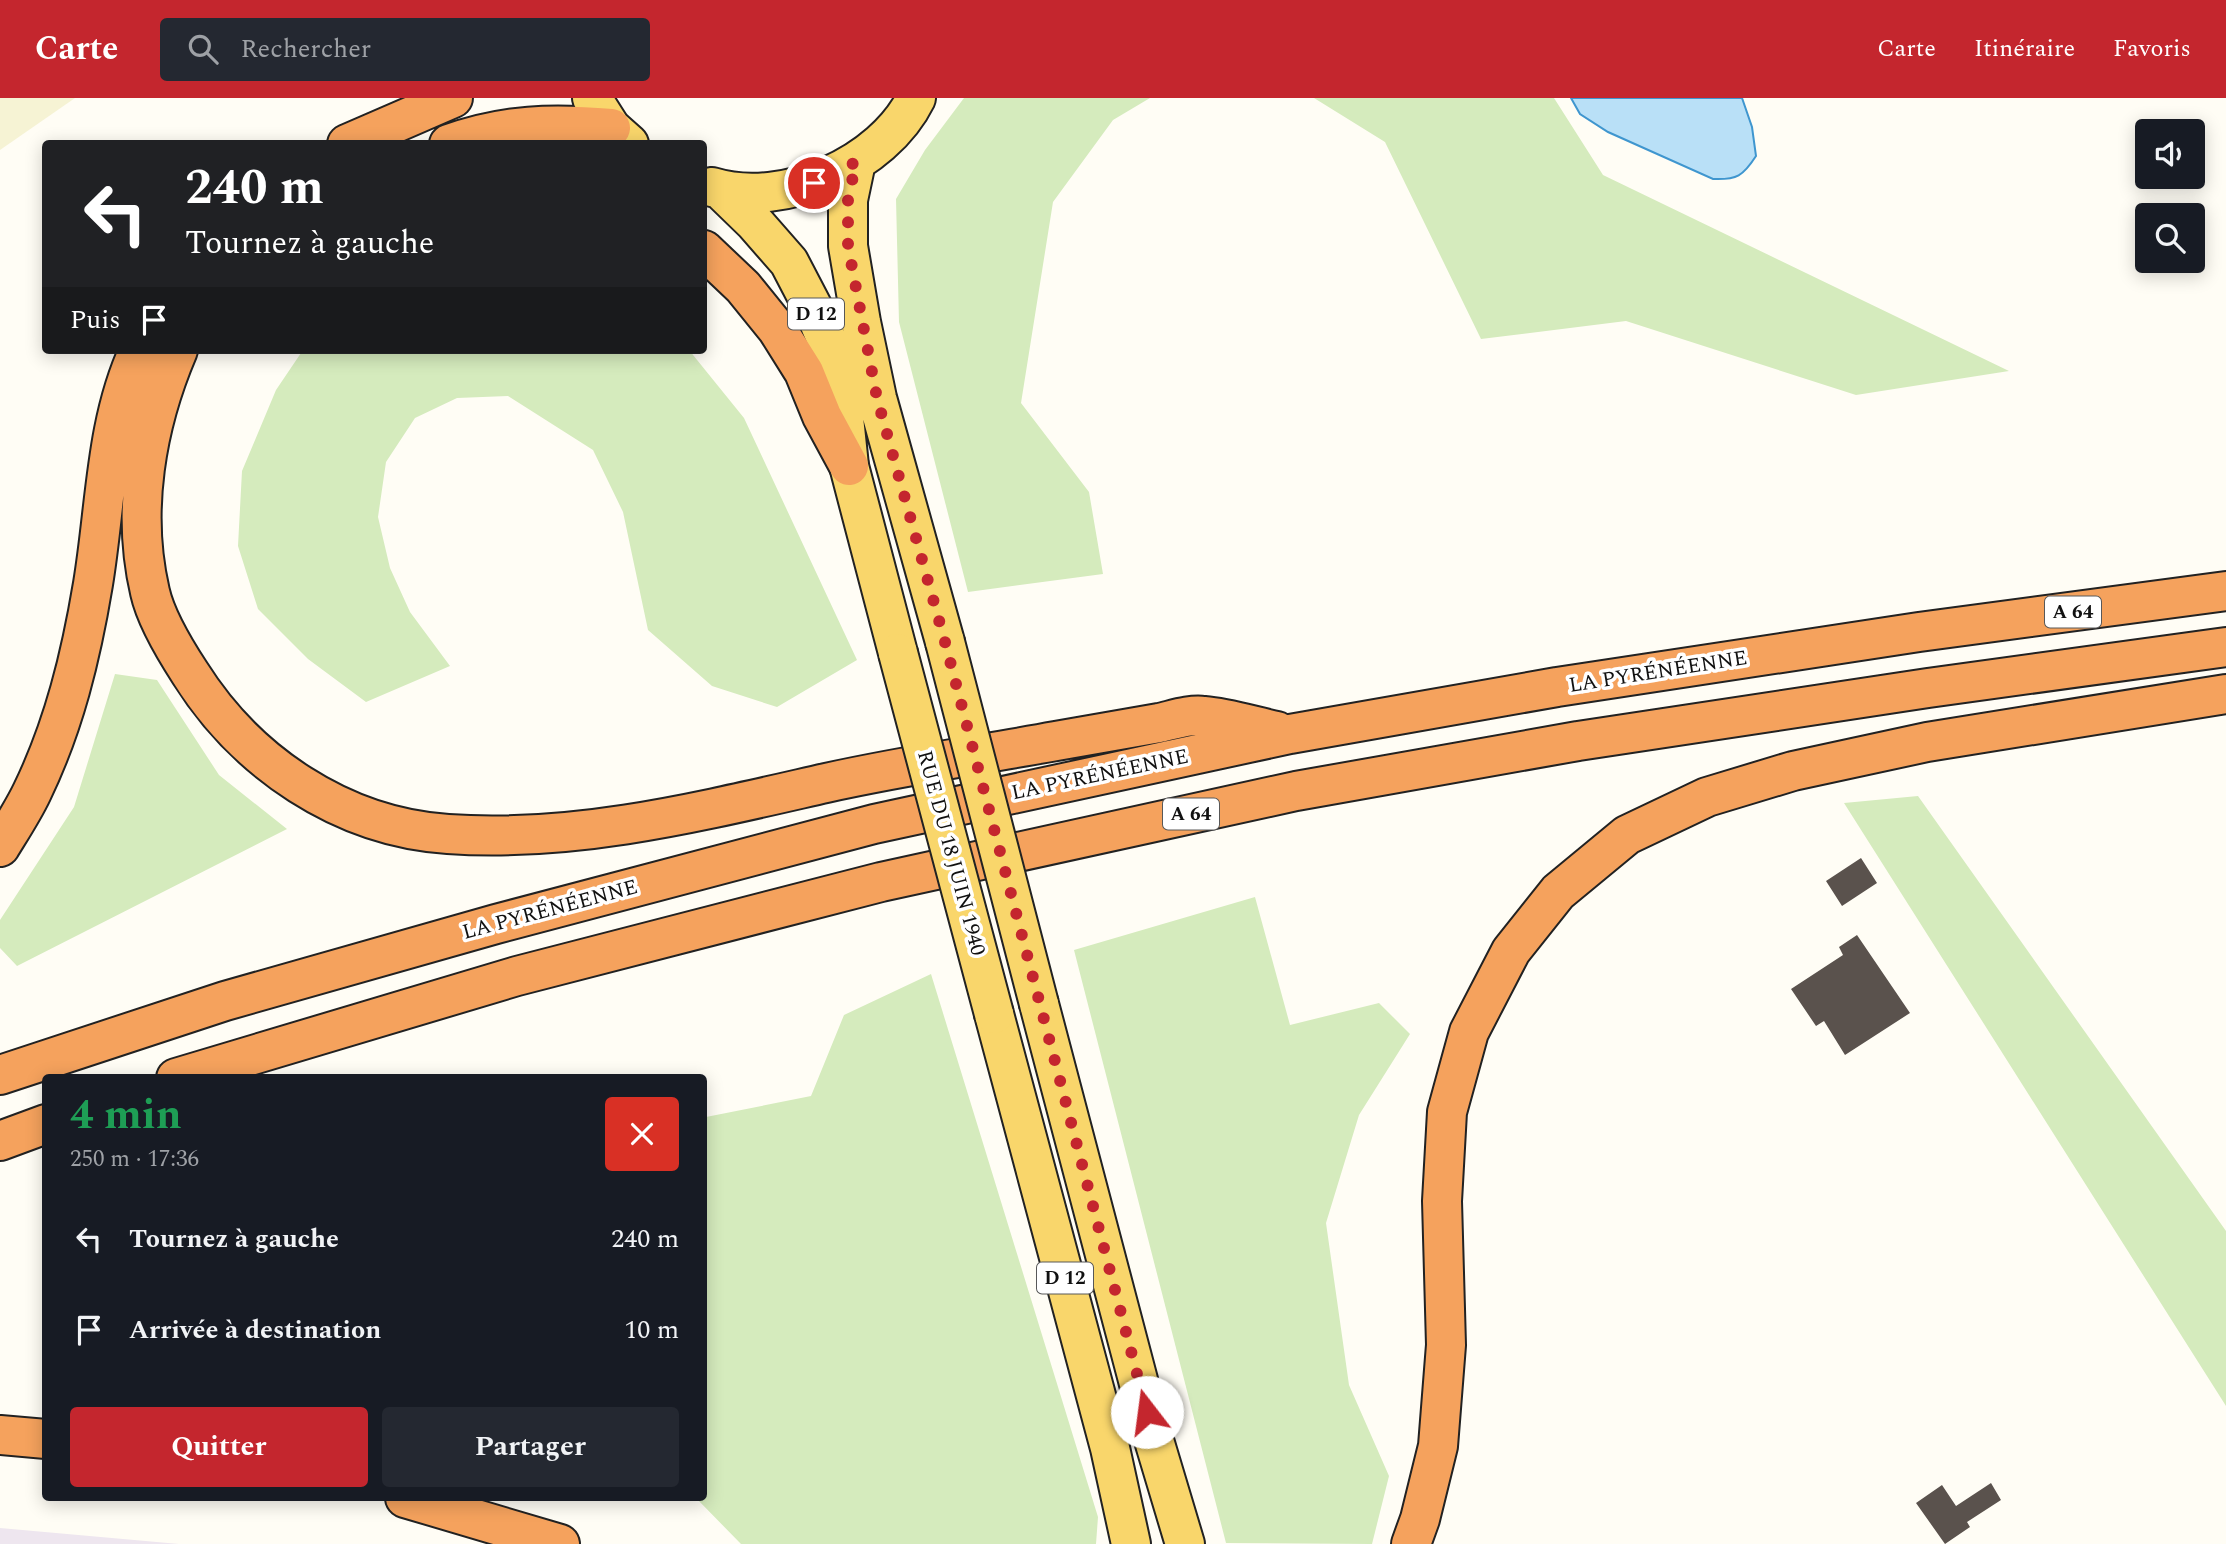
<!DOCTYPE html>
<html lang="fr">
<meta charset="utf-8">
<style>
:root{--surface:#171b24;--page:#242831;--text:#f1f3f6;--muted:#9ea1a6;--accent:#c4262e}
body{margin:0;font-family:Spectral,serif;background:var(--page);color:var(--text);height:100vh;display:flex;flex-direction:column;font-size:26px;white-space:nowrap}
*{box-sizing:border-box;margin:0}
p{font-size:23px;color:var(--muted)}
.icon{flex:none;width:38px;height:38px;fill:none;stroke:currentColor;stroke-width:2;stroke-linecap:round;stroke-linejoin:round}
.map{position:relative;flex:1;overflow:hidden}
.details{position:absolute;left:42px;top:976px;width:665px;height:427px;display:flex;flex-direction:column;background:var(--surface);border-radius:7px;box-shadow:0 4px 18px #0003}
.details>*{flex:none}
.top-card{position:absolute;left:42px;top:42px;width:665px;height:214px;border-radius:7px;box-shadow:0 4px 18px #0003;background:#202124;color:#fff;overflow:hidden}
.fabs{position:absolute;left:2135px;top:21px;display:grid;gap:14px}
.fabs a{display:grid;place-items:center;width:70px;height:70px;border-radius:7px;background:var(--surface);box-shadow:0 4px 18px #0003;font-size:35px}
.pin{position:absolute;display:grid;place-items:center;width:60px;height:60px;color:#fff;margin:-30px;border:4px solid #fff;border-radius:50%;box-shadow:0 2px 7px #0007}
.me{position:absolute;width:77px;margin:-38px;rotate:345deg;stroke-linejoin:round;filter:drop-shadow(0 0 5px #0008)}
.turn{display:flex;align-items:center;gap:24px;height:147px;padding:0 28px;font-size:32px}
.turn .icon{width:91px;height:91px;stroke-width:2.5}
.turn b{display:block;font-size:49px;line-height:60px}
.then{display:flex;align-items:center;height:66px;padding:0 28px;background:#0003;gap:14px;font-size:26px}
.round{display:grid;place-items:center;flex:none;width:74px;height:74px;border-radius:7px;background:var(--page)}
.head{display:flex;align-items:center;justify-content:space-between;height:119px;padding:0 28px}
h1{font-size:42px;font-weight:700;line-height:52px;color:#1e9e55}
.primary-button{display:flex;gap:14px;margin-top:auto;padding:14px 28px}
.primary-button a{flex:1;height:80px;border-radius:7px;background:var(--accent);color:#fff;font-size:28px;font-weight:700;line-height:80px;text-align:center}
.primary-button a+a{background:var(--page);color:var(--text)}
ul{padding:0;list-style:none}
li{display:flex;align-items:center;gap:21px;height:91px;padding:0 28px}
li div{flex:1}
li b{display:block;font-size:26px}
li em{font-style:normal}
header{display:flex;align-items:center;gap:42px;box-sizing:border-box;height:98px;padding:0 35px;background:var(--accent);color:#fff}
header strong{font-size:33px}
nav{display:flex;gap:38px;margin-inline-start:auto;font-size:24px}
.search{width:490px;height:63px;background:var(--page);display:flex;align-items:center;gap:18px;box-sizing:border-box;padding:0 24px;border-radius:7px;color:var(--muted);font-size:26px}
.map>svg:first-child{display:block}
</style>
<header>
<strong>Carte</strong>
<div class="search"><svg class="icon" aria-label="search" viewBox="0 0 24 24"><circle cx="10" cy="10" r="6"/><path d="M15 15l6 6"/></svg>Rechercher</div>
<nav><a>Carte</a><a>Itinéraire</a><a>Favoris</a></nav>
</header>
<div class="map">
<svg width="2226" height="1446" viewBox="0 0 2226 1446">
<rect width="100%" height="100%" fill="#fffdf5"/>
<path fill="#eee6ef" d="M0,1430L179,1446H0Z"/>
<path fill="#f6f3d4" d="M0,0H75L0,52Z"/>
<path fill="#d5ebbd" d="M964,0H1150L1113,22L1053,104L1021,305L1089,394L1103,476L968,494L899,224L896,101L925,52Z
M1314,0H1554L1603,77L2009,273L1856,297L1626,223L1481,241L1385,44Z
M303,252H689L744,320L857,562L777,609L712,588L648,532L623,414L593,352L508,298L457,300L415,320L386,364L378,419L390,470L410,514L450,568L366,604L308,561L258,511L238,448L242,373L276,292Z
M115,576L157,582L219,677L287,731L17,868L0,850V822L74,709Z
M1918,698L2226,1133V1308L1844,705Z
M1255,799L1290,927L1379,905L1410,936L1359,1017L1326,1125L1349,1287L1389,1378L1372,1446L1226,1445L1074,852Z
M931,876L1098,1419L1096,1446H741L696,1400H704V1022L706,1019L811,998L844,917Z"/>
<path fill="#b9e0f7" stroke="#3f96cf" stroke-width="2" d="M1571,0H1742L1752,29L1756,58C1743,78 1737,82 1713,81L1608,34L1580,16Z"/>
<path fill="#5a524d" d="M1861,760L1877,785L1842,808L1826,783Z
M1857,837L1910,915L1845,957L1824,923L1816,928L1791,891L1843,857L1839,849Z
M1991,1385L2001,1402L1967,1424L1970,1429L1945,1446L1916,1405L1942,1387L1956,1408Z"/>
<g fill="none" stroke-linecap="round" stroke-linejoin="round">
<g stroke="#222" stroke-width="42">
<path id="primary" d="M592,0L611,30L629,46
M856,64L848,102V148L861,224L877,300L945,544
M712,89C784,111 883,67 916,0
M721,92L754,124L789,164L813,210L830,250L842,300L849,368L898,555
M1039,906L1153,1339L1185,1446
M994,916L1110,1350L1131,1446"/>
</g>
<g stroke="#222" stroke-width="42">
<path id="motorway" d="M347,46L453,0
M449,46C505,26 552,25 611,30
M704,152L743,189L777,231L804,274L822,318L849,368
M178,252C146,327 131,413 150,494C156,521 175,552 190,575C246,664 341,729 448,736C576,745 703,713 826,685C902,668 979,657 1056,643C1090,637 1125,631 1159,625C1173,622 1190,616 1204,618C1228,620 1253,628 1277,633
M0,749C11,731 23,713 32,694C64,628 81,558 93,486C106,408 105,325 139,252
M0,977L225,903L496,826L874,726L1290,636L1557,589L1919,534L2226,493
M176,980L517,878L881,784L1296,693L1578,643L1928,590L2226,549
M0,1043L46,1026
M0,1337L46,1341
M405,1400L560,1446
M1411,1446L1420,1421L1438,1348L1446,1247L1442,1103L1447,1014L1469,934L1511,853L1558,794L1627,737L1707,699L1793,673L1927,644L2226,596"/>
</g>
<use href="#primary" stroke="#f9d66b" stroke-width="38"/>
<use href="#motorway" stroke="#f5a25d" stroke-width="38"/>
<g stroke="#222" stroke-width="42" stroke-linecap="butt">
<path id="primary-bridge" d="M945,544L1039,906
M898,555L994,916"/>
</g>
<use href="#primary-bridge" stroke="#f9d66b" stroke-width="38"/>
</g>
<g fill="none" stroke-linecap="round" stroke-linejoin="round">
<path stroke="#c4262e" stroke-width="12" stroke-dasharray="0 21.6" d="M814,85L856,64L848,102V148L877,300L945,544L1147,1314"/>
</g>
<g text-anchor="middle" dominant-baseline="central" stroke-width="7" stroke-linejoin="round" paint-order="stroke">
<g fill="#fff" stroke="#585858" stroke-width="2">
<rect x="788" y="200.5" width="56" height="31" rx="5"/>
<rect x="2045" y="498.5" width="56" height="31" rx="5"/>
<rect x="1163" y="700.5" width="56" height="31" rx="5"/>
<rect x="1037" y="1164.5" width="56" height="31" rx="5"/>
</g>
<g font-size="19" font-weight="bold" fill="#111">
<text x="816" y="216">D 12</text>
<text x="2073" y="514">A 64</text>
<text x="1191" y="716">A 64</text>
<text x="1065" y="1180">D 12</text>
</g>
<g font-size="21" fill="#111" stroke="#fff">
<text transform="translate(1658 574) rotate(-9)">LA PYRÉNÉENNE</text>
<text transform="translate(1100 677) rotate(-12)">LA PYRÉNÉENNE</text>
<text transform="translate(951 755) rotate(75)">RUE DU 18 JUIN 1940</text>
<text transform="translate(550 812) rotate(-15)">LA PYRÉNÉENNE</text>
</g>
</g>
</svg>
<div class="fabs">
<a><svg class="icon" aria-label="sound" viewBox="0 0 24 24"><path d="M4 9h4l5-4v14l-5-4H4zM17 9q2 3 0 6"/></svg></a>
<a><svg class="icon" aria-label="search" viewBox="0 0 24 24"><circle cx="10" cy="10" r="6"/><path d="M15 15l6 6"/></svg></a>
</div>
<div class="pin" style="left:814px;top:85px;background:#d93025"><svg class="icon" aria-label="arrive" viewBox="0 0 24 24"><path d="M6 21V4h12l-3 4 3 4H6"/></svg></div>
<svg class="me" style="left:1147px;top:1314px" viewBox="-20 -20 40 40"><circle r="19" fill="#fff"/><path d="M0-13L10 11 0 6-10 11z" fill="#c4262e"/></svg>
<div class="top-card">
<div class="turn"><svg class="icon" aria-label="left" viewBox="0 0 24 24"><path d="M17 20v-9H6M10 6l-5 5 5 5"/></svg><div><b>240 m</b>Tournez à gauche</div></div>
<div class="then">Puis<svg class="icon" aria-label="arrive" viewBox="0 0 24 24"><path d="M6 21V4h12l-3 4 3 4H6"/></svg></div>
</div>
<section class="details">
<div class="head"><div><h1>4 min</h1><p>250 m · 17:36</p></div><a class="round" style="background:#d93025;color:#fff"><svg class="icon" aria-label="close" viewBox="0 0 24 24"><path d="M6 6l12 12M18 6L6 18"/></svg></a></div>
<ul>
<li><svg class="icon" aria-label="left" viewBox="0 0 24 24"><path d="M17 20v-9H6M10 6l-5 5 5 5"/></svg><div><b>Tournez à gauche</b></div><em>240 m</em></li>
<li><svg class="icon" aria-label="arrive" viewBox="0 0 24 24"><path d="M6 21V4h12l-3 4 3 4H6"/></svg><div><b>Arrivée à destination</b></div><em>10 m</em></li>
</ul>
<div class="primary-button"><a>Quitter</a><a>Partager</a></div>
</section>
</div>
